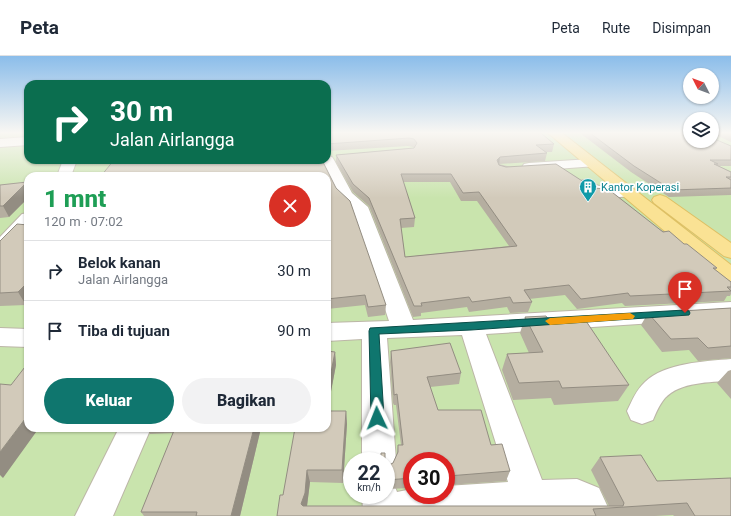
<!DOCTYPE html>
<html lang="id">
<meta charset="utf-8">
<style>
:root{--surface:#fff;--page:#f2f2f3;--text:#1f2937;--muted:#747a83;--line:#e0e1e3;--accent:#0f766e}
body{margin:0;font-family:Roboto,sans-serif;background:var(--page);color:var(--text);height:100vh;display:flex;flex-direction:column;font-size:15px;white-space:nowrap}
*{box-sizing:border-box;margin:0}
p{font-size:13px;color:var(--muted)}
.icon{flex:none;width:22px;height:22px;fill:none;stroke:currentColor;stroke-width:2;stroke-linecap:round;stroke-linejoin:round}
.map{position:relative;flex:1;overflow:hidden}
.sheet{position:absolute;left:24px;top:116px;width:307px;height:260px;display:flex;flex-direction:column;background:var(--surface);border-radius:12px;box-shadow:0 1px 3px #0004}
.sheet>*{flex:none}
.banner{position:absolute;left:24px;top:24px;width:307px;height:84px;border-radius:12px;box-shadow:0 1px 3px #0004;background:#0b6e4f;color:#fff;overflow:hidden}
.needle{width:26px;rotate:312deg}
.controls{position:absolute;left:683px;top:12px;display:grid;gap:8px}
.controls a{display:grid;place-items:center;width:36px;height:36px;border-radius:50%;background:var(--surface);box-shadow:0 1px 3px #0004;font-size:20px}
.speed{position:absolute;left:343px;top:396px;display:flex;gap:8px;font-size:20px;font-weight:700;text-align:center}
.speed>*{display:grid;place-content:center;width:52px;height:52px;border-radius:50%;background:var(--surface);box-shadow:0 1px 3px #0004;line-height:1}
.speed small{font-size:10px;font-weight:400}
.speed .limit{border:6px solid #d22;background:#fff;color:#111}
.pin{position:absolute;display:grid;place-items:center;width:34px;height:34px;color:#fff;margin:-41px -17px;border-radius:50% 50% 50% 0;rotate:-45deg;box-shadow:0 0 4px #0007}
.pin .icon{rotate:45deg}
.me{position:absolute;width:44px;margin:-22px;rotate:358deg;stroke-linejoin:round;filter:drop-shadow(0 0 3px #0008)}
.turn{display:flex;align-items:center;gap:14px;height:84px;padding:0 20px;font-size:18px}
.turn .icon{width:52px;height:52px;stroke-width:2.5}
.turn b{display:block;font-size:28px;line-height:34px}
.round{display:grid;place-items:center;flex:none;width:42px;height:42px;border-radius:21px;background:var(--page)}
.summary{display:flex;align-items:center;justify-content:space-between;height:68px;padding:0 20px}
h1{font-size:24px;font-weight:800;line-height:30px;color:#1e9e55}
.primary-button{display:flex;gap:8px;margin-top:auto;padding:8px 20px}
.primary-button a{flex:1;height:46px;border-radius:24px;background:var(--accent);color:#fff;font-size:16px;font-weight:800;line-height:46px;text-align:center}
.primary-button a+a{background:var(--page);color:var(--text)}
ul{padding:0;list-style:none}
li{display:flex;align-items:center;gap:12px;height:60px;padding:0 20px;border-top:1px solid var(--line)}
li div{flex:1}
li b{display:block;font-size:15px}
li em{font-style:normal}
header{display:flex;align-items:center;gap:24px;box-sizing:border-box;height:56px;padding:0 20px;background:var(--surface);border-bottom:1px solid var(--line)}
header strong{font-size:19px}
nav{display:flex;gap:22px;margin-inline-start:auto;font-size:14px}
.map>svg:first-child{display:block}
</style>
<header>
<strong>Peta</strong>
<nav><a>Peta</a><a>Rute</a><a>Disimpan</a></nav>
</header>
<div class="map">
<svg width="731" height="460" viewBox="0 0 731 460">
<rect width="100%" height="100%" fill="#f1eee4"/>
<path fill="#c9e4ad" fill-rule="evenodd" d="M0,77H28V104H327V77H690V85H712V77H731V460H0ZM28,120H327V372H28ZM352,405H386V439H352ZM412,405H446V439H412Z"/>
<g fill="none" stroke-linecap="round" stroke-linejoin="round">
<g stroke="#bcb6a7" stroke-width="2">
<path id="minor" d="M28,81V89L0,91V83Z
M327,100L332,101L334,104L352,137L368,151L413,264L731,246V262L486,278L542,424L577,423L599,432L612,460H365L363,454L362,439H386V424L393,426L397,436L412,433V439H446V430L508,426L462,279L387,282L396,405L391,416L386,418V405H362V283L327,285V267L389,265L352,153L338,140L320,104H327Z
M591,103L596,104L598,107L596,110L529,115L524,114L522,111L524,108L529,107Z
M63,104H77L71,120H57Z
M583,124L599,130L633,133L635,136L633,139C619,143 584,142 575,129L578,126Z
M28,157V173L7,196L0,198V181L22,158Z
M0,272L28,273V291L0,290Z
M731,303V325C710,326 680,326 665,342C659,349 656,357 653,364L642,368L631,364L627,355C632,345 636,334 645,326C664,307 706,305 731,303Z
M119,372H151L113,460H75Z"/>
</g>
<g stroke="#dec065" stroke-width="2">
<path id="major" d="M548,77H562L731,209V225L723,224Z
M660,139L666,141L731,187V202L724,200L654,147L652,144L654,141Z"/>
</g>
<use href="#minor" fill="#fff" fill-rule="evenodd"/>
<use href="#major" fill="#fae294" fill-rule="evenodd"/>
</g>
<path fill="#b5aea0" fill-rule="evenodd" d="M327,77L554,88L552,96H545L547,97L545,105L499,108L593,132L684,188L717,212L715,214L731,226V238L730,240H727L724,245L625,250L622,247L577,253L565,239L529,243L532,246L528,256L510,257L507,251L469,256L467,251L421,257V260L413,261L369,150L353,136L336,106V99L414,92V91H413L408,90L327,95ZM403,126H450L461,145H477L509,190L405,201L401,172L414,171L415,162Z
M580,77H690L731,90V110H719L731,116V139L669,141L631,116Z
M712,77H731V86L714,78L712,81Z
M322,104L386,249L385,259L368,261L365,249L327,253V120Z
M27,126L28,128V142L9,161L0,162V129Z
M28,169V247L26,249L0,250V185Z
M731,252V302L698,305L689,294L662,296L641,269L648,257Z
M525,261L549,264L629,329L618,345L554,349L551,342L513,344L502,314L507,298L529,297L520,277Z
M327,295L335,296L336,309L327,355H346L347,368L343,427L310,426L307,450H609L591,414L600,401L657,425L731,460H674L673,459L655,460H277Z
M391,295L461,317L459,328L430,331L438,354L491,389L510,415L506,425L447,429L446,432V405H412V432L386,433V409L387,410L393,407L397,398L398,389H401L396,349H394L393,347L390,306Z
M731,314V343L717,327L728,315Z
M147,372H261L240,460H144L141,456L173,377L150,378Z"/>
<path fill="#938d82" d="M500,101L499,109L497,104Z
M27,126L28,128V142L9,161L3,150Z
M28,226V247L26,249L18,236Z
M335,296L336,309L327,357V337Z
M346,355L347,368L343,427L342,414Z
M28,359V372H39L3,422L0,419V396Z
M254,372H261L240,460H231Z
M307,414L310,426L307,450L304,460L301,448Z"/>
<path fill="#d2caba" stroke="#938d82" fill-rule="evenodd" d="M327,77H541L554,88L536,89L547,97L500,101L497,104L499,109L506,111L556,108L593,132L608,133L663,176L669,175L684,188H687L717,212H713L731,226V231H727L731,235L630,240L628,237L581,243L569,229L524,234L532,246L513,247L510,241L472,246L469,241L421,247L422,250H414L369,142L353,128L336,99L414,92L417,87L414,83L409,82L327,88ZM401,118H451L463,137L479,136L517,190L405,201L400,163L415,162Z
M590,77H690V85H712V82L731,90V104H710L718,108H714L731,116V121H726L731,124V132L672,134L634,110Z
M114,104H322L336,132L350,145L386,249L368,251L365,239L327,243V120H101Z
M27,126L3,150H0V129Z
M17,168L28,169V226L18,236L0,237V185Z
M731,252V290L708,292L698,282L671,283L648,257Z
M546,260L549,264L584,262L629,329L562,332L559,325L519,327L507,298L543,296L525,261Z
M450,287L461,317L427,321L438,354H481L491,389L502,388L510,415L448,420L447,428H446V405H412V422L387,424L386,425V409L387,410L393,407L398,396V389H403L397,338L394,339V337L391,295Z
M327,295L335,296L327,337Z
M28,307V359L0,396V328L11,329Z
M327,355H346L342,414H307L305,437L301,448L303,450H623L624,447L600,401L641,399L657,425L731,422V460H695L687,447L593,453L596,460H277L280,439H283L295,372H327Z
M175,372H254L231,460H196L197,456H141Z
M381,397H385V405H381Z"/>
<linearGradient id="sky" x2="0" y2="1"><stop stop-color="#8bbdea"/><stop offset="0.54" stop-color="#f9f7f3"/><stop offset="1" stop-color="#f9f7f3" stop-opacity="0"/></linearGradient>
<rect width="731" height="142" fill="url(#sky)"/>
<path fill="#0f766e" stroke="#0a4d48" d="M685,254L689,255L690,257L689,259L471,274L379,278L384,362L382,365L377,367L373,365L371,362L369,275L370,272Z"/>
<path fill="#f59e0b" d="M630,257L635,260L633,263L550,269L545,265L550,262Z"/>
<defs>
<g id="building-pin" transform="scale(0.9)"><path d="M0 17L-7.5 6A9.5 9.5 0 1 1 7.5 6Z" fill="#0f9aa8" stroke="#fff"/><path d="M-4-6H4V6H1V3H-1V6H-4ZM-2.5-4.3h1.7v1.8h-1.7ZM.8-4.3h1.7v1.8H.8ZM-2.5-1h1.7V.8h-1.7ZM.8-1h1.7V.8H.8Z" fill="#fff"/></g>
</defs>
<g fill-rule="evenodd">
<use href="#building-pin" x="588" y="131"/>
</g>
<g text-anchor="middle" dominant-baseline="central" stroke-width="3.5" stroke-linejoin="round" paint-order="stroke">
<g font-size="11" fill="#0d838f" stroke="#fff" text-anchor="start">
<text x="601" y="131">Kantor Koperasi</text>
</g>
</g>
</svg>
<div class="controls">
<a><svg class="needle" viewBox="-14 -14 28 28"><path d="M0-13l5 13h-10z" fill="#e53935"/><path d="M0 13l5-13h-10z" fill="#747a83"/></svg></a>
<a><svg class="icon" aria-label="layers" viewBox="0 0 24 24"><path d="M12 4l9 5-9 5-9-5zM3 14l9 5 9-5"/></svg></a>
</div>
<div class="speed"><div>22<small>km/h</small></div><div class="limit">30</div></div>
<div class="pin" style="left:685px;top:257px;background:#d93025"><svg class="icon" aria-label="arrive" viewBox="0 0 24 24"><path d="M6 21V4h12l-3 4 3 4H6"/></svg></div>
<svg class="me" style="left:377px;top:362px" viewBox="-20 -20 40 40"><path d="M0-17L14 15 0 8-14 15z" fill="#0f766e" stroke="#fff" stroke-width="4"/></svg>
<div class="banner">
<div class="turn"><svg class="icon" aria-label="right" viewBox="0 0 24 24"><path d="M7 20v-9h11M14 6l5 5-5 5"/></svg><div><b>30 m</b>Jalan Airlangga</div></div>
</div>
<section class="sheet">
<div class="summary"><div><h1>1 mnt</h1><p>120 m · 07:02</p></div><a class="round" style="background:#d93025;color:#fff"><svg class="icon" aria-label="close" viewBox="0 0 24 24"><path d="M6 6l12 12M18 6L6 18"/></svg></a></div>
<ul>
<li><svg class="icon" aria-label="right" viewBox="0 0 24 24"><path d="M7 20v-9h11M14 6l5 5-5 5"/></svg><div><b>Belok kanan</b><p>Jalan Airlangga</p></div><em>30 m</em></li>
<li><svg class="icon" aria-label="arrive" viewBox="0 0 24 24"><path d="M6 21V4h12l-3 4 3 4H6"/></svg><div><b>Tiba di tujuan</b></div><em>90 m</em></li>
</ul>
<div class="primary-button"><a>Keluar</a><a>Bagikan</a></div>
</section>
</div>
